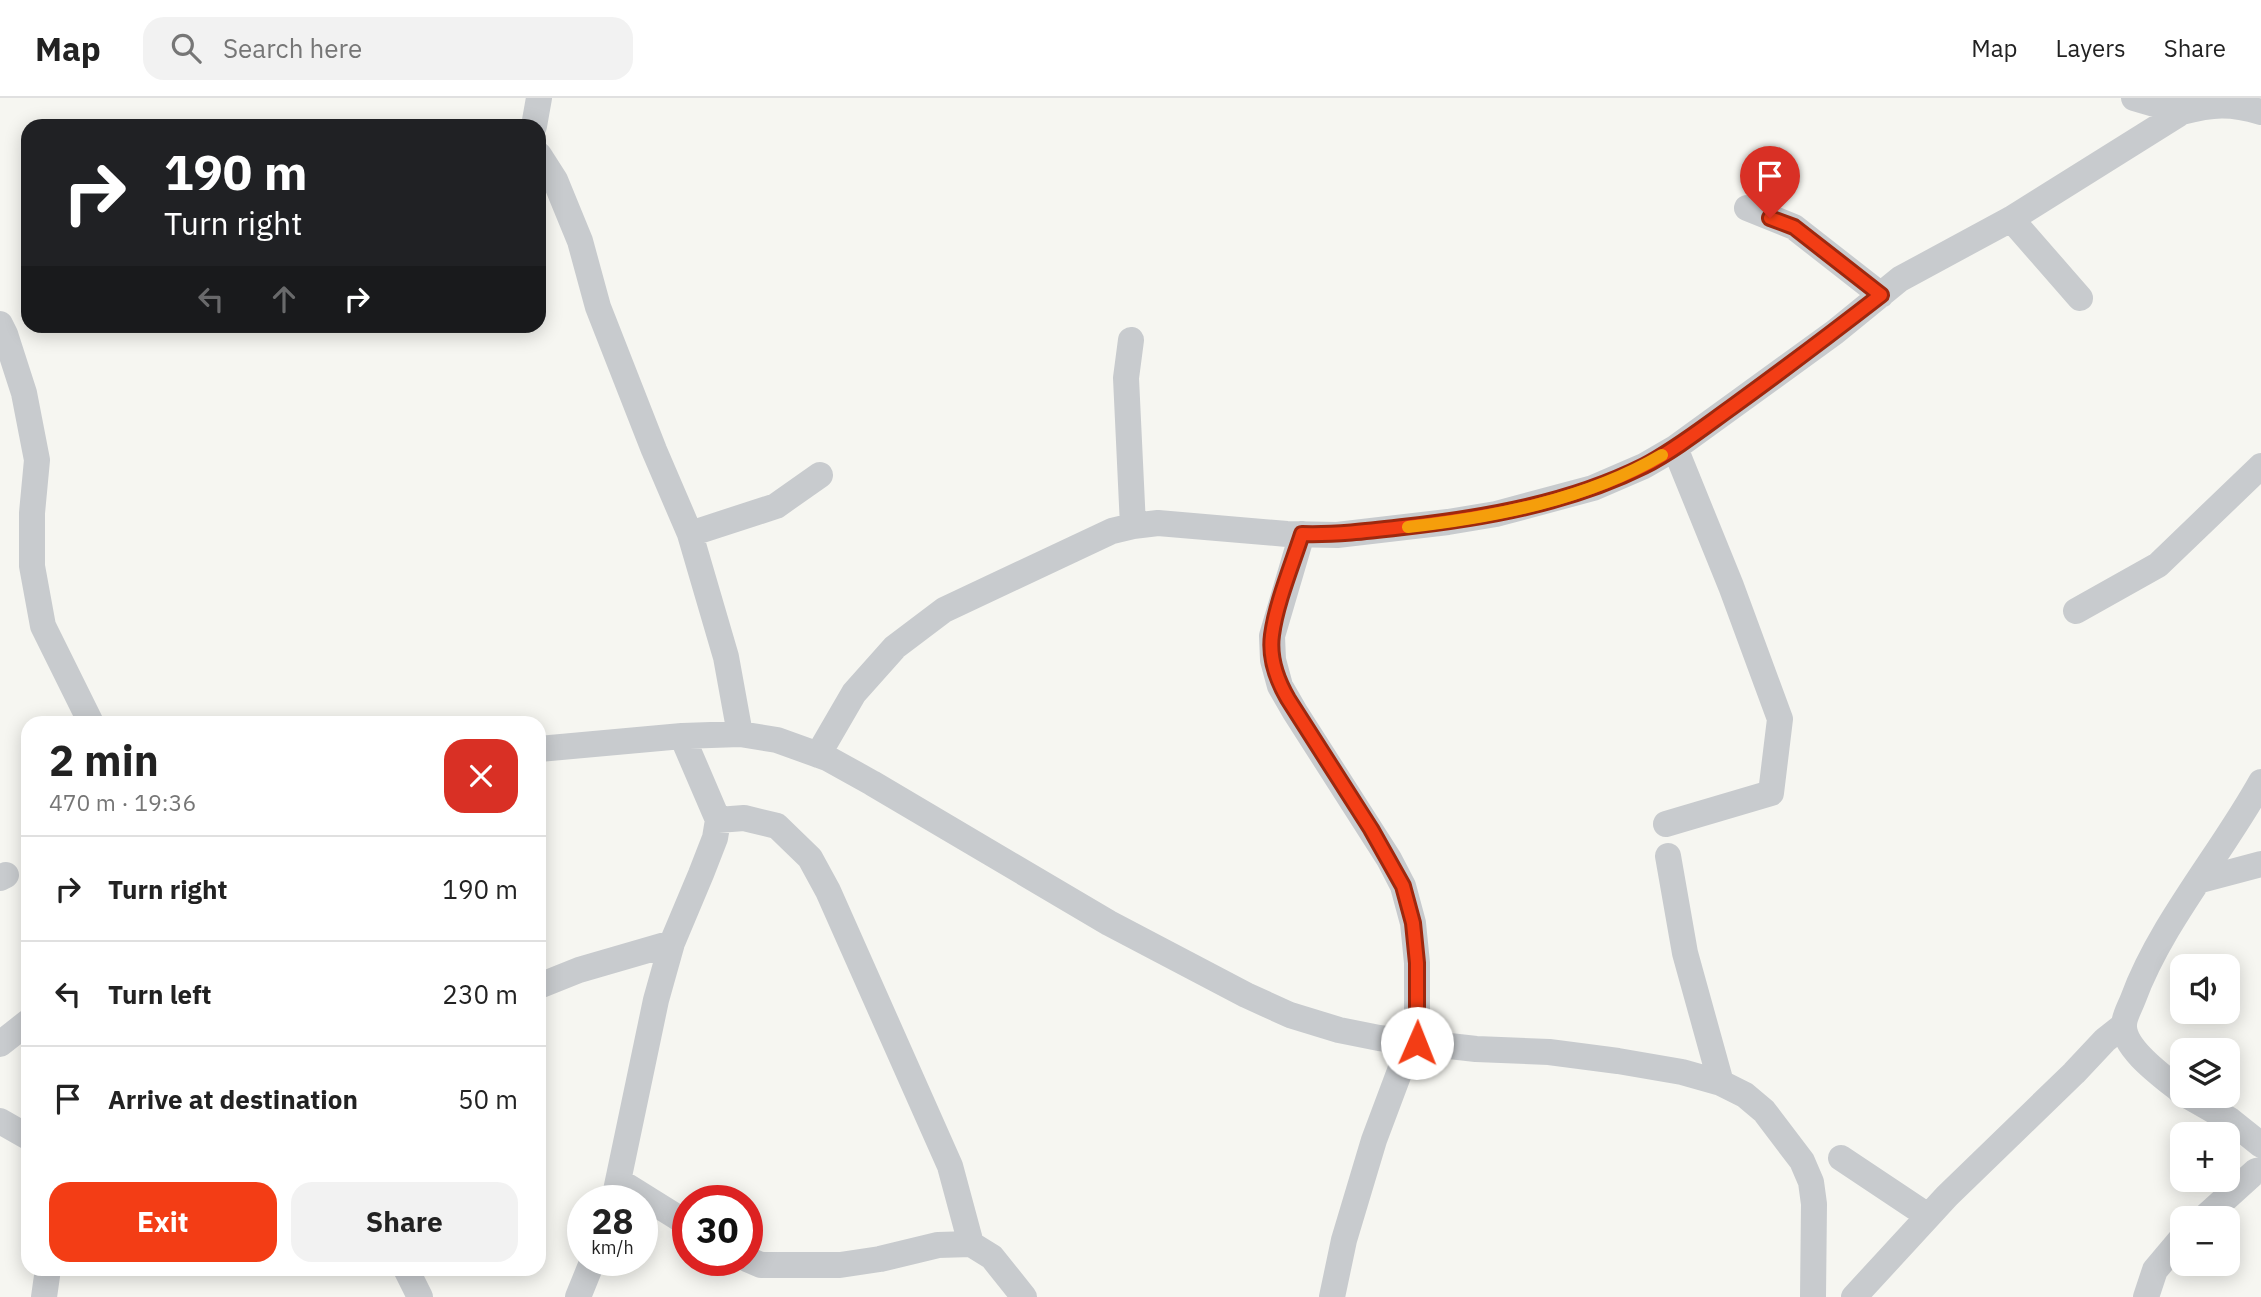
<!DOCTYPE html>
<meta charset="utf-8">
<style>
:root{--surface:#fff;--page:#f2f2f2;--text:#222;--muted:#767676;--line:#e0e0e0;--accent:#f33d15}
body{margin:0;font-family:"IBM Plex Sans",sans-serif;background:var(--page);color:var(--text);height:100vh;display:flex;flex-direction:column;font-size:26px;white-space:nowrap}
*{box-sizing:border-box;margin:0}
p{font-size:23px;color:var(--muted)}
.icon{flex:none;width:38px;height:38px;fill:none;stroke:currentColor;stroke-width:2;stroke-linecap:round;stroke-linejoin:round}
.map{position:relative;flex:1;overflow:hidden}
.drawer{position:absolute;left:21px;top:618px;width:525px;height:560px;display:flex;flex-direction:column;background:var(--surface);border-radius:21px;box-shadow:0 4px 18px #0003}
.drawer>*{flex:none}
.banner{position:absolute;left:21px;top:21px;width:525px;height:214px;border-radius:21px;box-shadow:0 4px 18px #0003;background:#202124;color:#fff;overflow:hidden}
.tools{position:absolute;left:2170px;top:856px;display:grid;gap:14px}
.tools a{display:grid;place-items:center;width:70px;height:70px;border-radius:14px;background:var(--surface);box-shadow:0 4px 18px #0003;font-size:35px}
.speed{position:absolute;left:567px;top:1087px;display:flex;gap:14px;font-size:35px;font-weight:700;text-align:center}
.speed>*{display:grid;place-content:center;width:91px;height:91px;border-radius:50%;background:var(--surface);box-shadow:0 4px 18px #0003;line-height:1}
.speed small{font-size:18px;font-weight:400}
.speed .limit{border:10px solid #d22;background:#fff;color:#111}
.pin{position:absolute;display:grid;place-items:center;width:60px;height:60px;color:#fff;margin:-72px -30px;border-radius:50% 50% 50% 0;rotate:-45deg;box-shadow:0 0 7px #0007}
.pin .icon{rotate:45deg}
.me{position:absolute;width:77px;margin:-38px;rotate:1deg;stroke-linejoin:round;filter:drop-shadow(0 0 5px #0008)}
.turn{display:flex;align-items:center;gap:24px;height:147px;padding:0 28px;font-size:32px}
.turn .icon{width:91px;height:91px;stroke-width:2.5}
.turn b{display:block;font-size:49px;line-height:60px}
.lanes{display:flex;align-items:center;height:66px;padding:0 28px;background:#0003;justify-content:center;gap:35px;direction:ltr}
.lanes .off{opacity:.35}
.round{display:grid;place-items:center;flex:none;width:74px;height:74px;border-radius:21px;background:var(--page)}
.summary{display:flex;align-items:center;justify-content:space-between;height:119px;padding:0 28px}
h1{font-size:42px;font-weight:700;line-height:52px}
.action{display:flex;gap:14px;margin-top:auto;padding:14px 28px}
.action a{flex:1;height:80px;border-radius:21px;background:var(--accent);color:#fff;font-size:28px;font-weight:700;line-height:80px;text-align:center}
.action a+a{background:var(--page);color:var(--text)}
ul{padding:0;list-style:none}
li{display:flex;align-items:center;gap:21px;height:105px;padding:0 28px;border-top:2px solid var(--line)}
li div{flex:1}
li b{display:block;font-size:26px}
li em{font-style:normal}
header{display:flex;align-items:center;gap:42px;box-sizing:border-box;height:98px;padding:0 35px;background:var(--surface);border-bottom:2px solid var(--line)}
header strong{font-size:33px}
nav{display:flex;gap:38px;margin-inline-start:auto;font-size:24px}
.search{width:490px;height:63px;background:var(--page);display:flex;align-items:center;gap:18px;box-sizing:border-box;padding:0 24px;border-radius:21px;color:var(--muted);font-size:26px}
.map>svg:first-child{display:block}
</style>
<header>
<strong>Map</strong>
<div class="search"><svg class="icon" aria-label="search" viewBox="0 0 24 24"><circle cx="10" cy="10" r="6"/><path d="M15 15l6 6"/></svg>Search here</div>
<nav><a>Map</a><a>Layers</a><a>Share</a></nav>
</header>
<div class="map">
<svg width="2261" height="1199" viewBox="0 0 2261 1199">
<rect width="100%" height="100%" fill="#f6f6f1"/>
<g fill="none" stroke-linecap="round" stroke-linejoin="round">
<path stroke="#c8cbce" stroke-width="26" d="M2134,0L2182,14V5
M534,28L539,0
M539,57L555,82L580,143L598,209L654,352L690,436L726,559L740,636
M1747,110L1794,129L1881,197
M2011,121L2080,200
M0,226L5,236L24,295L37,362L32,415V468L43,528L91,625
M1131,242L1126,280L1133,428
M690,436L776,408L820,377
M1302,436L1272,538L1273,562L1280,588L1295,614L1389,761L1403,788L1413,825L1417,865V945L1401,970L1374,1042L1344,1142L1332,1199
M2076,513L2158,467L2261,368
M539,651L682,638L740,636L777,642L827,660L872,685L1109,825L1246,897L1290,917L1339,932L1379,940L1476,951L1549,954L1618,963L1682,974L1721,985L1745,997L1764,1013L1802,1063L1811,1084L1814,1106L1813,1199
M818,657L854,595L895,549L944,512L1112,433L1133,428L1158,425L1287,436L1337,437L1448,424L1496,416L1593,390L1644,368L1675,350L1835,234L1900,181L2011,121L2182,14C2213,6 2230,5 2261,14
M718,722L744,720L777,728L810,760L828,793L950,1068L971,1146
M1666,726L1771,695L1780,621L1731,488L1675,350
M1668,758L1685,855L1721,985
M0,780L6,777
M2201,782L2261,766
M539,888L579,872L672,845
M0,946L28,924
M2182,994C2165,980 2123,951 2124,927C2124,919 2130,909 2133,901C2161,825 2221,756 2261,684
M2188,998L2230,1022L2261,1047
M0,1023L28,1039
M1841,1060L1928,1118
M619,1083L688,1126
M614,1102L656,902L672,845L701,776L715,740L718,722L682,638
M2204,1120L2256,1073L2261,1072
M747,1161L761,1167H840L880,1161L938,1147L971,1146L992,1159L1024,1199
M406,1171L420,1199
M44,1199L48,1171
M578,1199L593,1162
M1854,1199L1947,1098L2074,975L2105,942L2124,927
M2146,1199L2155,1172L2182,1140"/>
</g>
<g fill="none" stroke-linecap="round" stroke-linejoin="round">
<g stroke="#9e280e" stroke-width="18">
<path id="route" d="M1417,945V865L1413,825L1403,788L1371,731L1288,601C1277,582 1269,559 1272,537C1276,506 1292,467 1302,436C1336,437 1369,433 1403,429C1484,420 1570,405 1644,368C1675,352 1704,329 1732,309C1783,272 1832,235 1881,197L1794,129L1770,120"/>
</g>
<use href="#route" stroke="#f33d15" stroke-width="12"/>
<path stroke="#f59e0b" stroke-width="12" d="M1408,429C1494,419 1586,402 1662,357"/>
</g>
</svg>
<div class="tools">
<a><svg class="icon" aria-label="sound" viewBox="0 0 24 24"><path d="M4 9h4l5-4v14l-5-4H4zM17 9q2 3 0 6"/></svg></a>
<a><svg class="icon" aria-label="layers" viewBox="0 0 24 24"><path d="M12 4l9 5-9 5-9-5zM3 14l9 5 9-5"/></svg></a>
<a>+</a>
<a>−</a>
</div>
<div class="speed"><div>28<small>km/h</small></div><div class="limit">30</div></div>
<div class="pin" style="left:1770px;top:120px;background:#d93025"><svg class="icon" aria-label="arrive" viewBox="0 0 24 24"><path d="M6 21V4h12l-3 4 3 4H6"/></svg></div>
<svg class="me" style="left:1417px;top:945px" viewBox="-20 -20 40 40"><circle r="19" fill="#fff"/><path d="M0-13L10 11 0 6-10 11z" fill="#f33d15"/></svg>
<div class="banner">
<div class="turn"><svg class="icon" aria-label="right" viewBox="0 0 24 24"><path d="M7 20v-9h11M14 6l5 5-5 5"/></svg><div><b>190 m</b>Turn right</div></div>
<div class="lanes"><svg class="icon off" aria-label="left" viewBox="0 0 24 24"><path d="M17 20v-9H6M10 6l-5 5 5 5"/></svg><svg class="icon off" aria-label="ahead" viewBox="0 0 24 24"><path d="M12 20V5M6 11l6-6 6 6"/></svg><svg class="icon" aria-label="right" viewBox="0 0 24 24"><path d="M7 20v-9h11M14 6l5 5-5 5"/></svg></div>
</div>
<section class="drawer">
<div class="summary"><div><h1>2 min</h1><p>470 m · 19:36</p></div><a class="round" style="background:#d93025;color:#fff"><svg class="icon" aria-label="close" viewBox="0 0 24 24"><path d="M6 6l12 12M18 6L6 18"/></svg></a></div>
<ul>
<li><svg class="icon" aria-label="right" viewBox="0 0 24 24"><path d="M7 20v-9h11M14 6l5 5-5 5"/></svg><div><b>Turn right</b></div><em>190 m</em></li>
<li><svg class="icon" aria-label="left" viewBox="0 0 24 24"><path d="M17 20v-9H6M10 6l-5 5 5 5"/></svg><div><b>Turn left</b></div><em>230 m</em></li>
<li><svg class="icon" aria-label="arrive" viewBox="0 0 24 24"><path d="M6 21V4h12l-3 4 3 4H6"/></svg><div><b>Arrive at destination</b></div><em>50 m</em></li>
</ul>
<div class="action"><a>Exit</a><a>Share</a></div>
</section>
</div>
